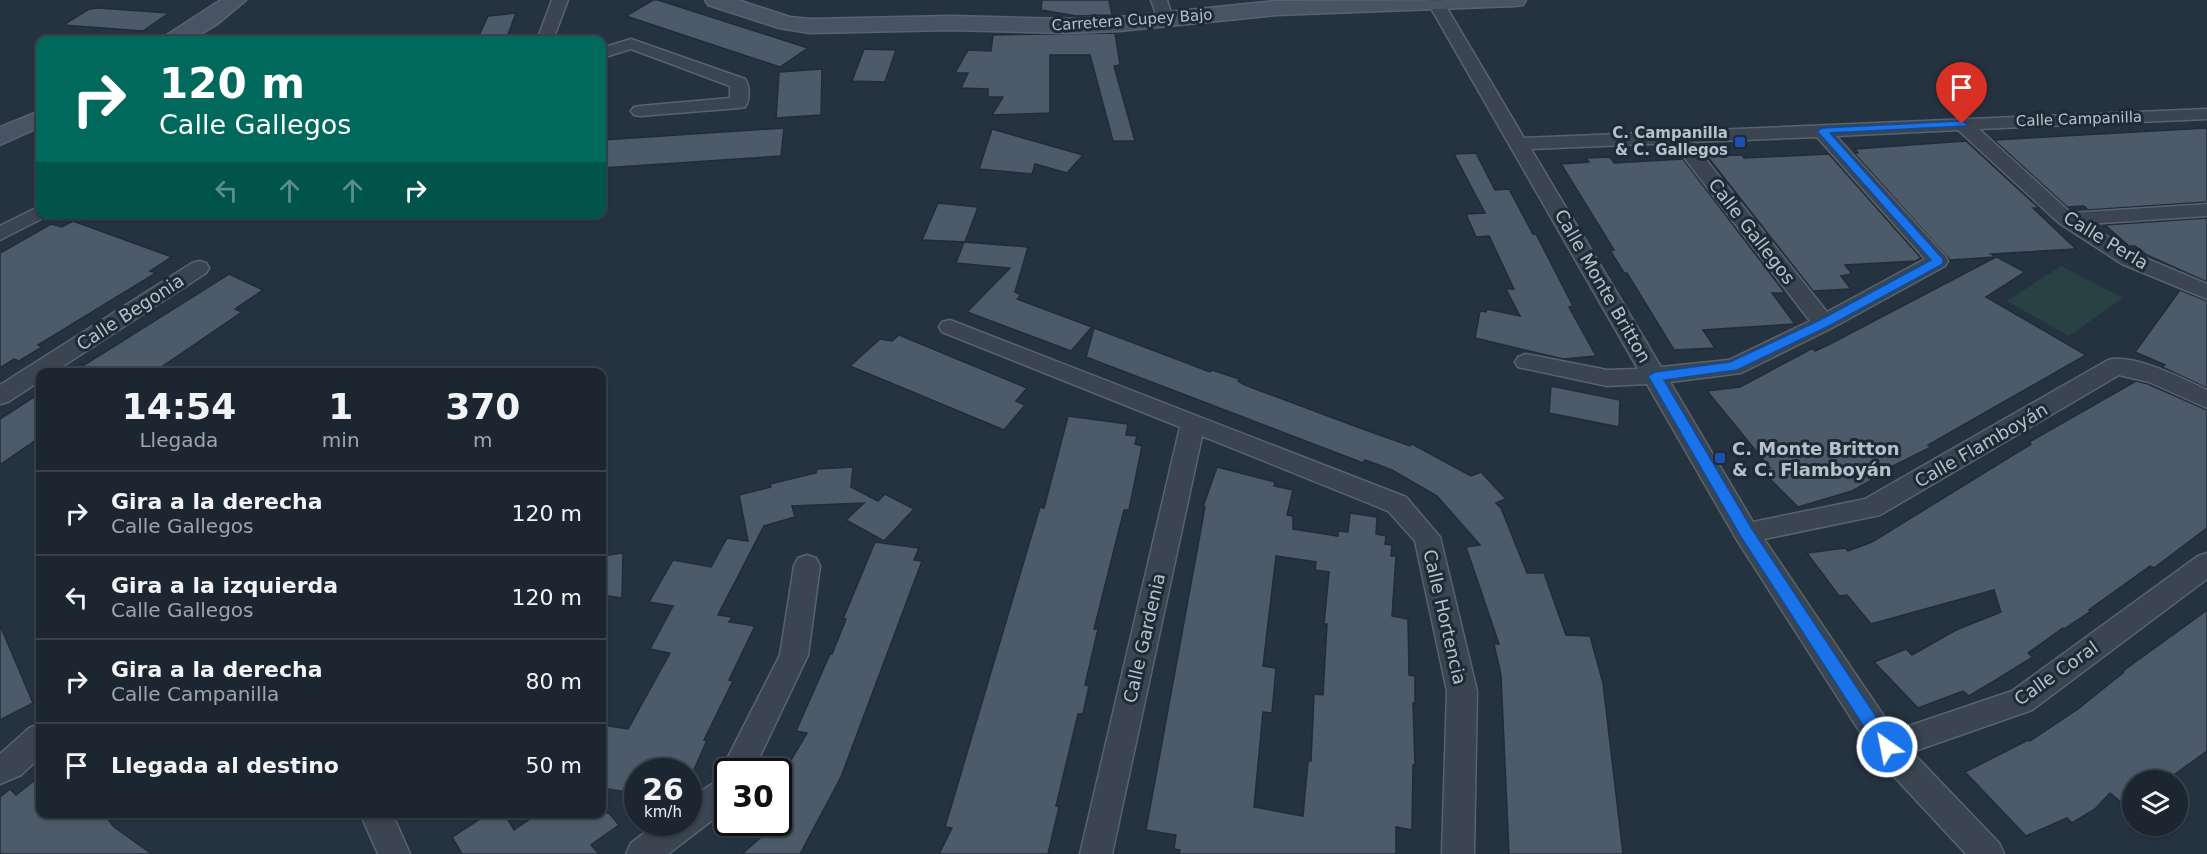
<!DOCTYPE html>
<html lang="es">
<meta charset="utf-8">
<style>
:root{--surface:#1c2631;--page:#252e39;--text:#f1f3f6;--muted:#a0a5ab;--line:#3a434d}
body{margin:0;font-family:"DejaVu Sans",sans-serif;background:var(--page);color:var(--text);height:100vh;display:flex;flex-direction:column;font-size:22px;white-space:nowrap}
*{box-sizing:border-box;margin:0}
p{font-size:20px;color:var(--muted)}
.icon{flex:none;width:33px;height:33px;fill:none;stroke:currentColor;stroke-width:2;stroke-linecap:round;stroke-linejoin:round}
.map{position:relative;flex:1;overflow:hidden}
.panel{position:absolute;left:36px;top:368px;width:570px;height:450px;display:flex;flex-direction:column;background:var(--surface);border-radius:12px;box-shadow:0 2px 4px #0004,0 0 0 2px var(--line)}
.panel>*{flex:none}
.banner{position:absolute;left:36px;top:36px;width:570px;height:183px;border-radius:12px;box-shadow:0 2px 4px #0004,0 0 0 2px var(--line);background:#00695c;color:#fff;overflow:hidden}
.tools{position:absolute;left:2122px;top:770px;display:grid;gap:12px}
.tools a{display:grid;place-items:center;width:66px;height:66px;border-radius:50%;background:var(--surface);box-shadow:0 2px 4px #0004,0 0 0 2px var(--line);font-size:30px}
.speed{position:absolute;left:624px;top:758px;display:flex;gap:12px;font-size:30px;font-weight:700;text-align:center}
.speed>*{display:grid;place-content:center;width:78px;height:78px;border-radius:50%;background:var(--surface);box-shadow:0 2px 4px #0004,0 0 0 2px var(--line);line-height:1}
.speed small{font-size:15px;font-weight:400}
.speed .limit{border:3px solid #111;border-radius:9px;background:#fff;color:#111}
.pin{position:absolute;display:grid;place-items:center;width:51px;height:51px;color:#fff;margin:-62px -26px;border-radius:50% 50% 50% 0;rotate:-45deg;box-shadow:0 0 6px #0007}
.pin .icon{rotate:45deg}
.me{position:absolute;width:66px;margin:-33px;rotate:327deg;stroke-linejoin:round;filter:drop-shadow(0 0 4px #0008)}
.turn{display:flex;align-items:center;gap:21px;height:126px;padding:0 24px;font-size:27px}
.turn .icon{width:78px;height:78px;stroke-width:2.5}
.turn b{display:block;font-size:42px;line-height:51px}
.lanes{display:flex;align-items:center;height:57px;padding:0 24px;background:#0003;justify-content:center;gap:30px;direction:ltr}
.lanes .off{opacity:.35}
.eta{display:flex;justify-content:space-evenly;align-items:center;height:102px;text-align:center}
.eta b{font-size:36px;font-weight:700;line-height:42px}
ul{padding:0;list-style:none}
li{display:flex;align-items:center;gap:18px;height:84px;padding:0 24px;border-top:2px solid var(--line)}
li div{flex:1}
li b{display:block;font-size:22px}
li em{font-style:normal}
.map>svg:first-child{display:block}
</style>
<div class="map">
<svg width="2207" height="854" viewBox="0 0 2207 854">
<rect width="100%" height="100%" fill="#253341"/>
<path fill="#284142" d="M2061,266L2123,298L2069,336L2007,301Z"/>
<path fill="#4c5a6a" stroke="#212c38" stroke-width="1.5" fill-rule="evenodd" d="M653,0H658L808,48L780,67L626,16Z
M1042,0H1109L1112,15L1076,16L1041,10Z
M89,9L99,8L169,13L143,31L63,25Z
M516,13L506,40H477L488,16Z
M1115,33L1120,65L1114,66L1135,141H1113L1090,55H1050V113L992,115L1003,97H988V89L961,88L968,73H955L968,50L991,51L993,35Z
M864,49L896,50L885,82L852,81Z
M822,69L821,115L776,118L779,72Z
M784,128L781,156L602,168V140Z
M2207,128V202L2088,210L2084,206L2067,207L1994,140Z
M992,129L1083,155L1067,173L1035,164L1032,174L979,169Z
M1966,141L2039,208H2033L2076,249L1991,254L2025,272L1986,297L2086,355L1928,445L1931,447L1869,478L1872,480L1852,491L1798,507L1762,471L1770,468L1707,391L1740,387L1813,348L1815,351L1830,344L1996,257L1950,260L1854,153H1858L1855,149Z
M1476,153L1495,190L1509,189L1533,234H1536L1573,306L1569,307L1596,356L1563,359L1475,338L1480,311L1486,312L1487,309L1520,316L1506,289H1514L1489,236L1476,237L1466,214L1485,213L1454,154Z
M1829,154L1921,258L1916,261L1845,265L1852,274L1841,276L1851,289L1813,291L1707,156L1742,155L1744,158Z
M1610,157L1614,163L1683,159L1785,293H1772L1795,324L1703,330L1715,348L1674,350L1627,273H1624L1610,250H1614L1561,164L1589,162L1586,158Z
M938,203L978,207L965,242L1028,247L1015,292L1021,295L1017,299L1092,327L1071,351L967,312L1010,268L956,263L964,242L922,240Z
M2207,218V282L2147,255L2135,246H2129L2105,225Z
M73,221L172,257L150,271L156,273L38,345L42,347L19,361L14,359L0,368V253L51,224L62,227Z
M229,274L263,290L235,309L242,312L154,372H73Z
M2180,290L2207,301V388L2162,367L2165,365L2135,352Z
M1094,328L1210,372L1212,370L1239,379L1238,381L1245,385L1360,428L1410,446L1412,444L1471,476L1481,472L1506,499L1496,503L1501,508L1527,573H1544L1566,635L1590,636L1603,683L1623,854H1509L1501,675L1494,644H1499L1466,547L1480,545L1437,496L1392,470L1365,460L1363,463L1086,357Z
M899,335L1027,388L1016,401L1025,405L1004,430L850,366L880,339L892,341Z
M2136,381L2148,384L2207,410V528L2154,568L2150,566L2089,610L2091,611L2064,629L2063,628L2028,653L2033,657L1999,678L1969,696L1963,691L1918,708L1874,662L1906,649L1912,655L1956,630L2001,612L1994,590L1871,624L1847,595L1839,596L1807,553L1845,548L1848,551L1872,542L2031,444L2029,442Z
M1551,386L1620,400L1619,427L1549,413Z
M40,393V437L0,465V419Z
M1068,416L1128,424L1126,435L1137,436L1135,444L1142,446L1129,510H1124L1094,629H1098L1085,685L1089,686L1083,714H1078L1056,806L1059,807L1048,854H939L952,828L945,827L1040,507L1044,508Z
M853,467L851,487L878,501L885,494L914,509L884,541L846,520L864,503L792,506L795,517L764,526L718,615L732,617L729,622L755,626L729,680L733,681L704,740H707L693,772L670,768L669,771H638V794L602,788V725L628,729L670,653L650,649L673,606L649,602L673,560L711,567L727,538L748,541L739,495L771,487L770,484L816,473L817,469Z
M1217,467L1275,482L1274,486L1293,490L1287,515L1293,516V529L1338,536V531L1348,532L1350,513L1377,517L1376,534L1386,536L1385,544L1392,545L1391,556H1396L1392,616L1408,619L1409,675L1415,676V704L1413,703L1415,765H1413L1412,830L1396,827V854H1179L1180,850L1174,849L1176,835L1146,830L1205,507H1203ZM1276,556L1316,562L1315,570L1329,572L1324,624H1327L1323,695L1314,694L1311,761H1308L1303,816L1254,807L1263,712L1272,713L1276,668L1263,666Z
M875,542L919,548L914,560L922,561L841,777L800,854H742L778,822V782L807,733L796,731L830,654H832L846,619H843Z
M623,553L622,598L602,595V556Z
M2207,610V751L2167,780H2133V796L2123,804L2110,793L2095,809L2072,823L2067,818L2026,836L1965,772L2028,740L2030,741L2078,709L2124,672L2123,671Z
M0,625L33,703L0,720Z
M40,776V813H103L114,827L152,854H0V797L10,789L16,795Z
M489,813H504L514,830L539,813H609L619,825L591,845L599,854H462L452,837Z"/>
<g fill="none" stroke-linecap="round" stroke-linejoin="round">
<g stroke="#58636e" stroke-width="3">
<path id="street" d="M552,0H568L553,40H537Z
M1151,0H1167L1173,19L1171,22H1159Z
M1430,0H1442L1444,3L1524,138L2207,109V119L1979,129L2071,213L2207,204V216L2087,224L2136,254L2207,284V299L2122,264L2059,223L1958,130L1836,136L1945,256L1948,261L1945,266L1832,328L1741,373L1670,382L1753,522L1865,499L2108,360C2133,353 2184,379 2207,390V408L2149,382L2119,375L1880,515L1764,539L1894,731L2012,691L2198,556L2207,553V579L2032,710L1912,752L1999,843L2004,854H1966L1876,757L1737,540L1647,384L1607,386L1518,367L1515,362L1518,357L1526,354L1607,370L1638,369L1428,3ZM1817,137L1925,259L1827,312L1692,142ZM1673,143L1810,321L1729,360L1661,367L1531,149Z
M631,39L745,79C750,86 750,100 745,107L739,108L640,116L634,115L631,111L634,107L640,106L730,98V86L631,49L602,58V48Z
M40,206V214H48L47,216L0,240V226Z
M199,261L206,263L209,268L206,273L54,372H40V381L8,402L0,404V385L192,263Z
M950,320L1406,497L1440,537L1477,691L1474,854H1442L1447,691L1415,541L1388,511L1202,436L1112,854H1080L1180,427L942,332L939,327L942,322Z
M807,555L816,558L820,566L808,655L753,771H728V808L668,854H626L631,843L659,822H688V800L724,776L722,771L726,761L780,655L794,566L798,558Z
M40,724V757L21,775L0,784V754L29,728Z
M360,813H392L410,854H378Z"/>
</g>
<g stroke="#58636e" stroke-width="3">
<path id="secondary" d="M221,0H246L216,25L190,40H164L167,35Z
M705,0H738L790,17L810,19L951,16L1067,19L1119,17L1276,1L1526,0L1523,5L1515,6L1276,15L1119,31L1067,33L951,30L810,33L779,28L708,5Z
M40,111V127L0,145V127Z"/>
</g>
<use href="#street" fill="#3a4551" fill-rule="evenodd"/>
<use href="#secondary" fill="#485464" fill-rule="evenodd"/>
</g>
<path fill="#1a73e8" stroke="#114b97" stroke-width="1.5" d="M1962,121L1967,124L1966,126L1830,133L1943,259V264L1829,326L1737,370L1664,380L1752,529L1893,742L1896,747L1893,753L1887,755L1881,753L1741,537L1648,376L1655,372L1730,362L1820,320L1931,260L1817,131L1822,128Z"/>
<g fill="#1a4fb4" stroke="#1e2a36" stroke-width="2">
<rect x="1734" y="136" width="12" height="12" rx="3"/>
<rect x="1714" y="452" width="12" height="12" rx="3"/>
</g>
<g text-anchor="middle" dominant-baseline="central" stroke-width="6" stroke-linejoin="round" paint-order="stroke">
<g font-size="15" fill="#b7c0cb" stroke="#1e2a36">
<text transform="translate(1132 20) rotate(-4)">Carretera Cupey Bajo</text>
<text transform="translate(2079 119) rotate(-2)">Calle Campanilla</text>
</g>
<g font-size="15" font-weight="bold" fill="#b7c0cb" stroke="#1e2a36" text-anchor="end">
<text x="1728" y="133">C. Campanilla<tspan x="1728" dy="17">&amp; C. Gallegos</tspan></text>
</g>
<g font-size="18" fill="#b7c0cb" stroke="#1e2a36">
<text transform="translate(1752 231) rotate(52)">Calle Gallegos</text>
<text transform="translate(2106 240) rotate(31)">Calle Perla</text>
<text transform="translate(1603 286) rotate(60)">Calle Monte Britton</text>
<text transform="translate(130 312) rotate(-33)">Calle Begonia</text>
<text transform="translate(1981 445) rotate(-30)">Calle Flamboyán</text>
<text transform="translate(1445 617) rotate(77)">Calle Hortencia</text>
<text transform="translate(1144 638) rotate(-77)">Calle Gardenia</text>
<text transform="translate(2056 673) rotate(-35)">Calle Coral</text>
</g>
<g font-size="18" font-weight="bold" fill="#b7c0cb" stroke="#1e2a36" text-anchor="start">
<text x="1732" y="448">C. Monte Britton<tspan x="1732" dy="21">&amp; C. Flamboyán</tspan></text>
</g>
</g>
</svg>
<div class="tools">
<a><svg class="icon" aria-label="layers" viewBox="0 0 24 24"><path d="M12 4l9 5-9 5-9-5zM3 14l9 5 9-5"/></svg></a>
</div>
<div class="speed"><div>26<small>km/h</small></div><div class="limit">30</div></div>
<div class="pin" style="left:1962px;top:124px;background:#d93025"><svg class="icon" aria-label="arrive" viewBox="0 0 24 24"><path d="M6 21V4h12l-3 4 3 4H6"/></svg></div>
<svg class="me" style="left:1887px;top:747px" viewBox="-20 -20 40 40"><circle r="17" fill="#1a73e8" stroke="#fff" stroke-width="3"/><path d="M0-11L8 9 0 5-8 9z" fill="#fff"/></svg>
<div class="banner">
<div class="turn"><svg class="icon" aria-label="right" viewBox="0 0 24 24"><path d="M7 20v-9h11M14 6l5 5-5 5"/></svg><div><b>120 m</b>Calle Gallegos</div></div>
<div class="lanes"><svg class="icon off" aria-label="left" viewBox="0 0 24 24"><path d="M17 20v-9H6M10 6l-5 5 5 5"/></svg><svg class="icon off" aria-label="ahead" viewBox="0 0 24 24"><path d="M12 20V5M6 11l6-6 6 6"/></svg><svg class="icon off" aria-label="ahead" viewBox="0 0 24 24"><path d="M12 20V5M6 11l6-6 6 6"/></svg><svg class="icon" aria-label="right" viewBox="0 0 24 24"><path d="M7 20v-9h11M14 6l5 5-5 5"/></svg></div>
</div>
<section class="panel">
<div class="eta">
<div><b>14:54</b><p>Llegada</p></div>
<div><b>1</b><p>min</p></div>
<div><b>370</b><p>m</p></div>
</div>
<ul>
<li><svg class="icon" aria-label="right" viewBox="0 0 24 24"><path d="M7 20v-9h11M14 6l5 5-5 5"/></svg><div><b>Gira a la derecha</b><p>Calle Gallegos</p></div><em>120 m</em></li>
<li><svg class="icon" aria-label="left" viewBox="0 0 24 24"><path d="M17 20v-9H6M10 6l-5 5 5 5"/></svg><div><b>Gira a la izquierda</b><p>Calle Gallegos</p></div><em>120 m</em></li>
<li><svg class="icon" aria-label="right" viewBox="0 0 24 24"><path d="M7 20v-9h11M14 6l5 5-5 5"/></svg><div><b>Gira a la derecha</b><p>Calle Campanilla</p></div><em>80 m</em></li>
<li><svg class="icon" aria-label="arrive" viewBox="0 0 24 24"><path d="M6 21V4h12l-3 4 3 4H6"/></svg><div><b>Llegada al destino</b></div><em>50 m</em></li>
</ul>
</section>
</div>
